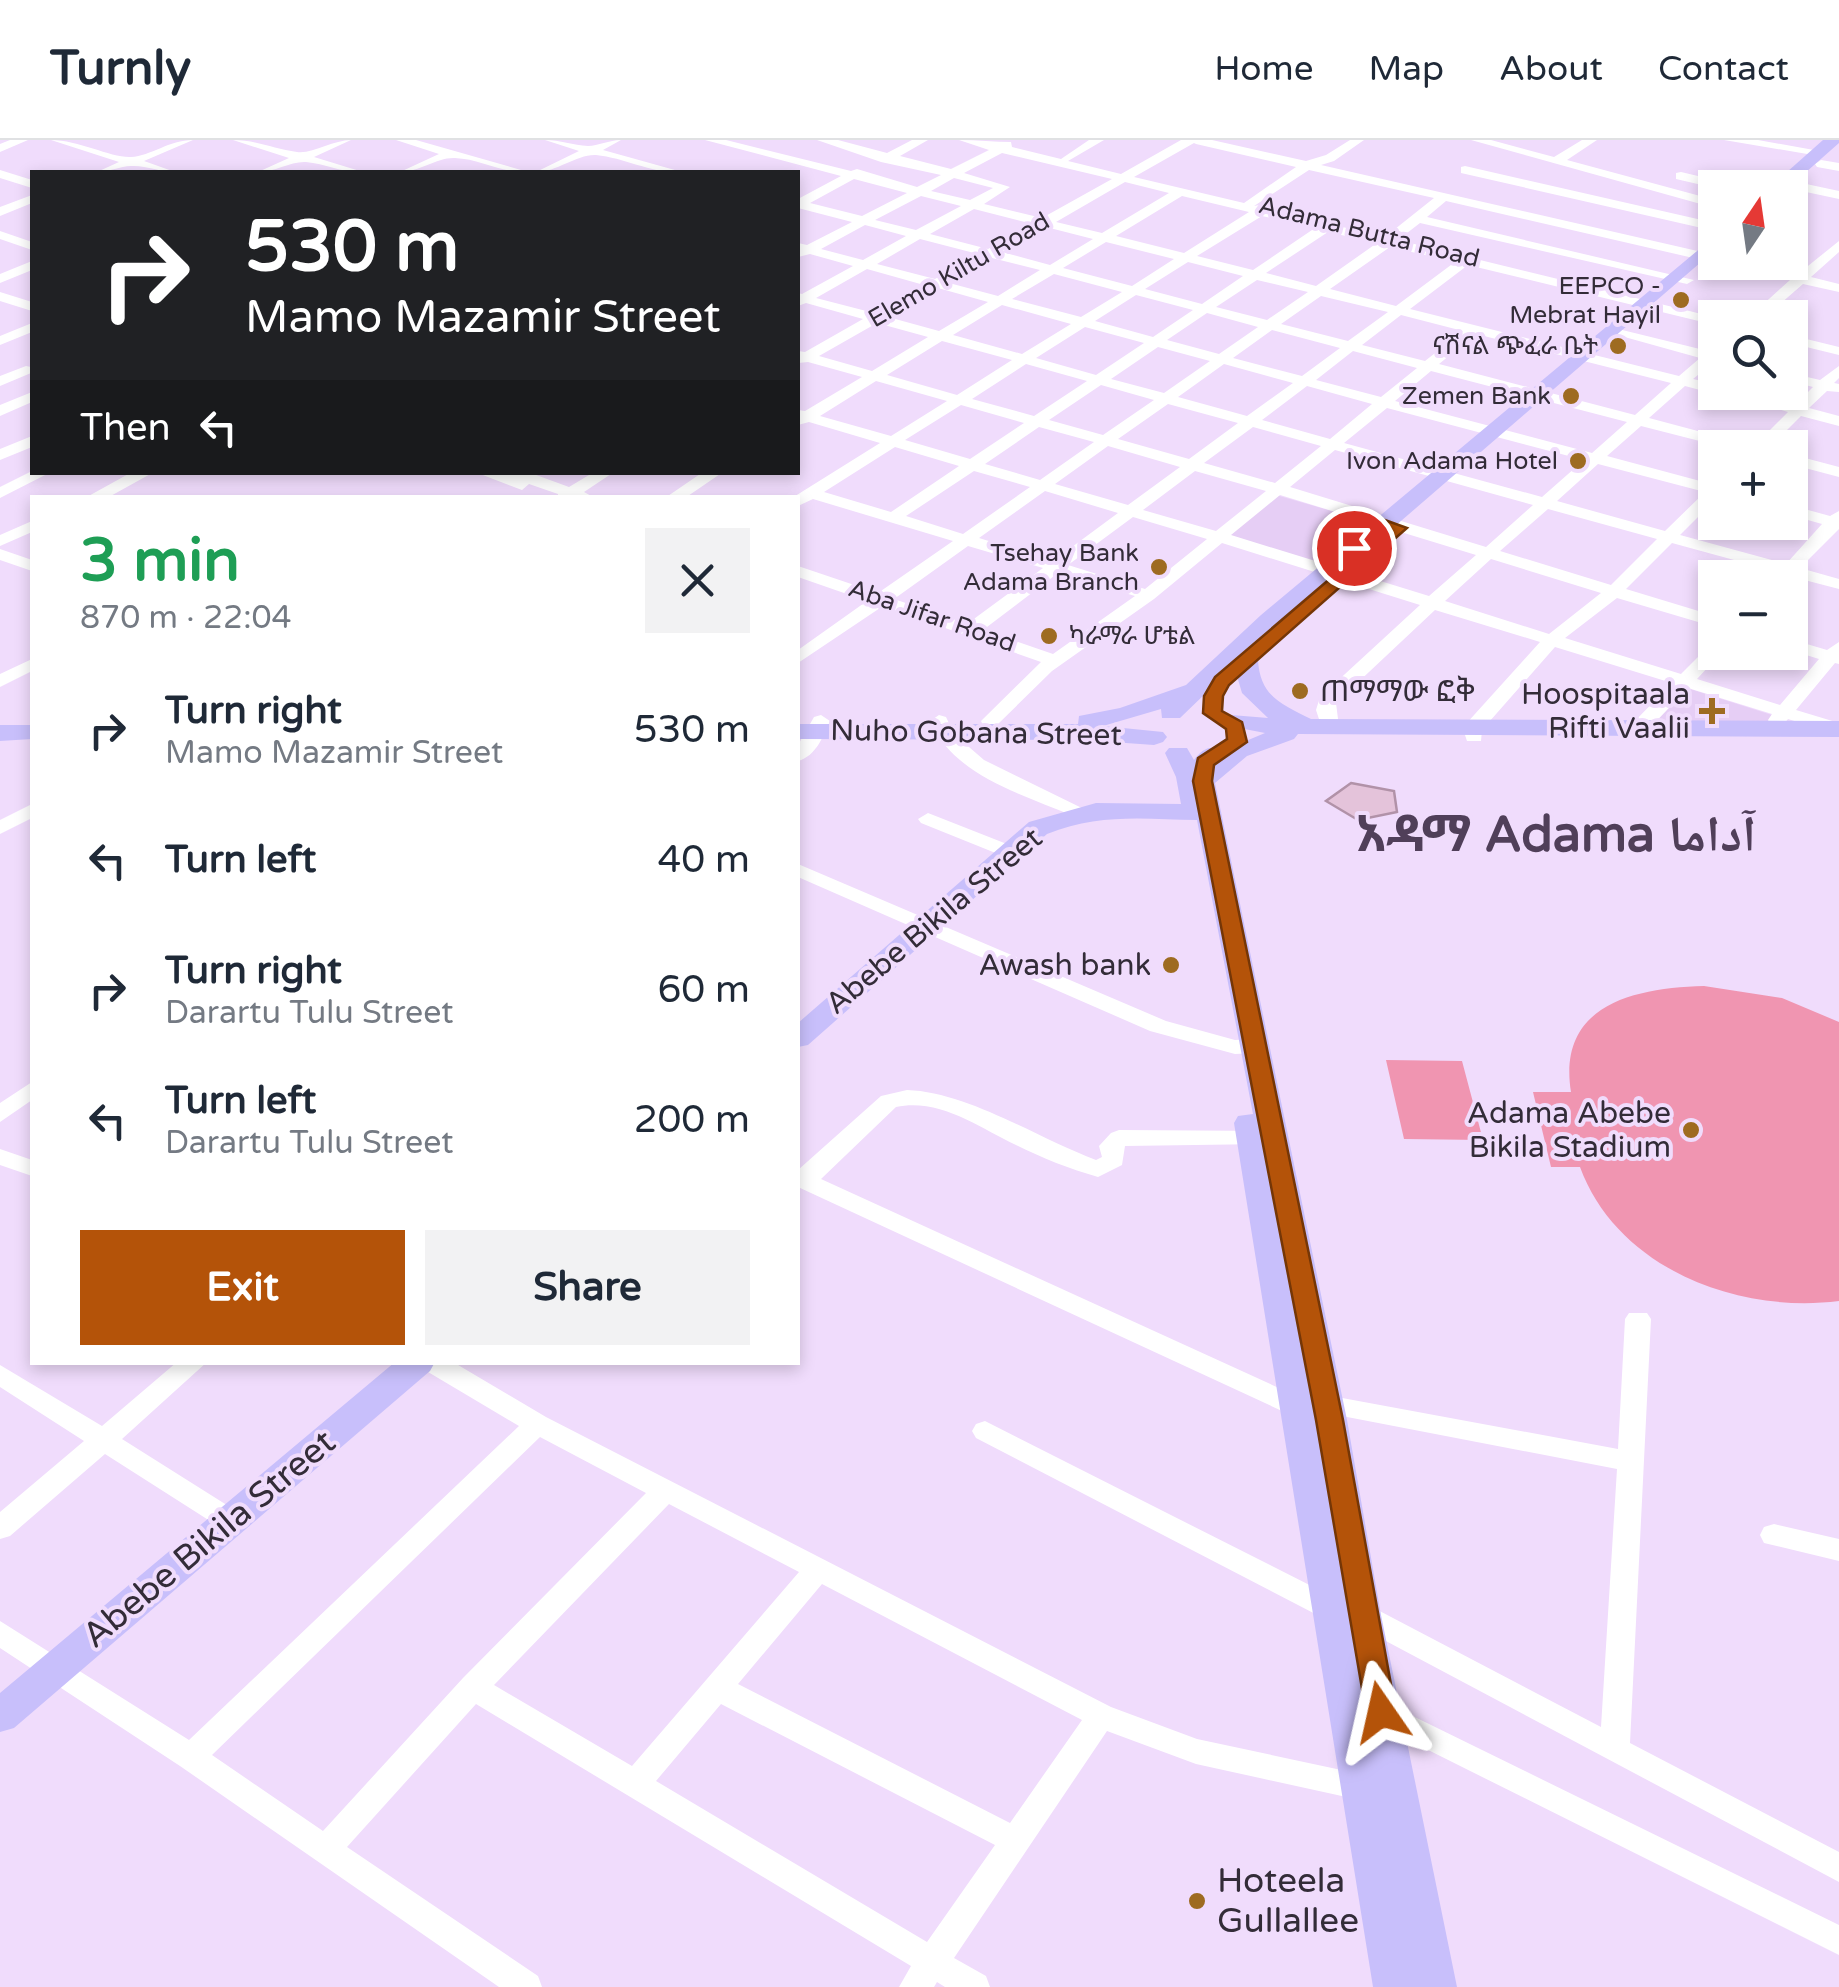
<!DOCTYPE html>
<meta charset="utf-8">
<style>
:root{--surface:#fff;--page:#f2f2f3;--text:#1f2937;--muted:#747a83;--line:#e0e1e3;--accent:#b45309}
body{margin:0;font-family:"Varela Round","Noto Naskh Arabic","Noto Sans Ethiopic",sans-serif;background:var(--page);color:var(--text);height:100vh;display:flex;flex-direction:column;font-size:38px;white-space:nowrap}
*{box-sizing:border-box;margin:0}
p{font-size:32px;color:var(--muted)}
.icon{flex:none;width:55px;height:55px;fill:none;stroke:currentColor;stroke-width:2;stroke-linecap:round;stroke-linejoin:round}
.map{position:relative;flex:1;overflow:hidden}
.drawer{position:absolute;left:30px;top:355px;width:770px;height:870px;display:flex;flex-direction:column;background:var(--surface);border-radius:0px;box-shadow:0 5px 15px #0003}
.drawer>*{flex:none}
.hud{position:absolute;left:30px;top:30px;width:770px;height:305px;border-radius:0px;box-shadow:0 5px 15px #0003;background:#202124;color:#fff;overflow:hidden}
.needle{width:65px;rotate:13deg}
.tools{position:absolute;left:1698px;top:30px;display:grid;gap:20px}
.tools a{display:grid;place-items:center;width:110px;height:110px;border-radius:0px;background:var(--surface);box-shadow:0 5px 15px #0003;font-size:50px}
.pin{position:absolute;display:grid;place-items:center;width:85px;height:85px;color:#fff;margin:-42px;border:5px solid #fff;border-radius:50%;box-shadow:0 2px 10px #0007}
.me{position:absolute;width:110px;margin:-55px;rotate:349deg;stroke-linejoin:round;filter:drop-shadow(0 0 8px #0008)}
.turn{display:flex;align-items:center;gap:35px;height:210px;padding:0 50px;font-size:45px}
.turn .icon{width:130px;height:130px;stroke-width:2.5}
.turn b{display:block;font-size:70px;line-height:85px}
.then{display:flex;align-items:center;height:95px;padding:0 50px;background:#0003;gap:20px;font-size:38px}
.round{display:grid;place-items:center;flex:none;width:105px;height:105px;border-radius:0px;background:var(--page)}
.head{display:flex;align-items:center;justify-content:space-between;height:170px;padding:0 50px}
h1{font-size:60px;font-weight:700;line-height:75px;color:#1e9e55}
.button{display:flex;gap:20px;margin-top:auto;padding:20px 50px}
.button a{flex:1;height:115px;border-radius:0px;background:var(--accent);color:#fff;font-size:40px;font-weight:700;line-height:115px;text-align:center}
.button a+a{background:var(--page);color:var(--text)}
ul{padding:0;list-style:none}
li{display:flex;align-items:center;gap:30px;height:130px;padding:0 50px}
li div{flex:1}
li b{display:block;font-size:38px}
li em{font-style:normal}
header{display:flex;align-items:center;gap:60px;box-sizing:border-box;height:140px;padding:0 50px;background:var(--surface);border-bottom:2px solid var(--line)}
header strong{font-size:48px}
nav{display:flex;gap:55px;margin-inline-start:auto;font-size:35px}
.map>svg:first-child{display:block}
</style>
<header>
<strong>Turnly</strong>
<nav><a>Home</a><a>Map</a><a>About</a><a>Contact</a></nav>
</header>
<div class="map">
<svg width="1839" height="1847" viewBox="0 0 1839 1847">
<rect width="100%" height="100%" fill="#f0dcfc"/>
<path fill="#e6cef5" d="M1276,355L1377,384L1324,428L1223,399Z
M1687,548L1775,576L1763,587L1647,586Z"/>
<path fill="#f095b1" d="M1704,846L1782,858L1839,882V1161C1737,1174 1617,1128 1580,1027H1551L1533,952H1571C1557,865 1633,848 1704,846Z
M1386,920L1462,921L1483,1000L1404,999Z"/>
<path fill="#e4c3da" stroke="#b192a8" stroke-width="2.5" d="M1351,643L1394,651L1397,672L1358,680L1326,661Z"/>
<g fill="none" stroke-linecap="round" stroke-linejoin="round">
<path fill="#fff" fill-rule="evenodd" d="M10,0H28L0,12V4Z
M51,0C79,0 111,18 131,17C151,16 169,0 193,0L144,21L175,32C161,32 145,25 131,26C120,26 110,32 97,32L119,22Z
M233,0C256,0 274,9 297,12C313,14 333,0 351,0L314,17L363,32C343,33 326,24 306,22C291,21 275,32 258,32L289,18Z
M396,0H416L528,32C503,34 481,19 455,18C437,17 420,32 400,32L439,14Z
M545,0C560,0 573,5 588,6C598,6 609,0 621,0L603,10L682,32C652,34 626,18 596,15C577,14 557,32 536,32L579,11Z
M705,0H726L851,31L857,29L917,47L941,35L881,22L817,0H838L887,13L912,0H928L900,16L951,29L989,10L959,0C977,0 995,2 1011,2L1012,7L1061,19L1089,0H1104L1068,21L1121,34L1181,0H1212L1306,21L1326,15L1350,0H1364L1334,21L1321,25L1715,115V123L1446,61L1427,77L1694,140L1687,144L1420,83L1398,100L1718,178H1715V185L1468,125L1410,169L1679,236L1700,218L1603,191L1610,187L1708,211L1715,208V221L1693,239L1715,244V252H1719L1715,254L1685,246L1649,278L1754,306L1788,272L1722,252H1748L1795,265L1813,247L1790,241V233L1820,240L1839,226V238L1834,243L1839,244V252L1827,251L1809,268L1839,276V286L1801,276L1769,308H1727L1641,286L1607,316L1715,345V360L1680,395L1786,424L1822,384L1790,375V365L1830,376L1839,371V389L1800,428L1839,439V449L1793,437L1790,440L1774,438L1778,432L1672,403L1626,449L1715,476V487L1617,458L1565,498L1681,534L1709,506L1715,505V512H1722L1697,539L1780,565L1819,519L1790,510V499L1827,510L1839,502V524L1835,523L1796,570L1839,583V595L1788,579L1784,584H1770L1768,580L1772,574L1688,548L1645,593H1631V585L1672,543L1555,507L1482,590L1481,601H1467L1463,589L1465,585L1540,502L1435,470L1336,563L1339,587L1330,593L1323,591L1316,570L1320,557L1420,465L1222,403L1154,459L1052,531L997,585H983L981,581L1041,522L883,466L798,523V510L867,461L798,437V426L878,453L953,401L813,359L798,366V358H792L880,303L809,282L798,285V270L805,271L862,237L808,222L798,223V211L805,212L863,179L806,163L798,166V153L802,154L853,126L810,114L798,117V103L807,105L852,82L798,68V59L841,36ZM1194,3L1196,4L1296,27L1244,63L1134,37ZM1002,13L1112,39L1042,78L984,64L1010,47L964,33ZM1309,30L1434,58L1385,97L1270,70L1265,64L1254,66ZM954,38L993,48L970,60L931,51ZM854,39L907,53L862,76L810,63ZM1125,42L1169,53L1102,93L1056,82ZM921,56L961,66L916,90L875,80ZM1182,56L1249,72L1184,113L1116,96ZM974,69L1033,84L988,109L930,94ZM1262,76L1315,88L1253,130L1197,116ZM865,85L906,96L863,120L821,109ZM1046,87L1093,99L1050,125L1002,112ZM1328,92L1377,103L1316,146L1266,133ZM920,99L978,114L935,139L877,124ZM1106,102L1174,119L1132,146L1063,128ZM1390,107L1455,122L1396,166L1330,149ZM992,118L1040,130L998,156L949,143ZM1188,122L1243,136L1202,164L1145,149ZM867,129L924,145L874,173L816,158ZM1054,134L1122,152L1081,177L1012,159ZM1257,140L1308,152L1267,180L1216,167ZM938,148L988,162L939,191L888,177ZM1136,155L1193,170L1153,197L1095,181ZM1321,156L1388,172L1348,201L1281,184ZM1002,165L1071,184L1022,214L953,195ZM1207,173L1258,187L1219,214L1167,200ZM1401,175L1463,191L1425,221L1362,205ZM877,183L928,197L872,231L819,216ZM1085,187L1144,203L1096,235L1036,218ZM1272,190L1340,208L1302,236L1233,218ZM1476,194L1671,243L1635,275L1439,224ZM942,201L1012,220L957,255L887,235ZM1158,207L1210,221L1164,253L1111,239ZM1353,211L1417,228L1381,257L1316,240ZM1026,224L1087,241L1034,276L972,259ZM1224,224L1293,243L1247,276L1178,257ZM1431,231L1627,282L1592,313L1395,261ZM876,241L947,261L891,296L820,276ZM1101,245L1154,260L1103,295L1049,280ZM1307,246L1372,264L1330,299L1262,280ZM1168,264L1238,283L1189,319L1118,299ZM961,265L1024,283L970,319L905,300ZM1387,268L1584,320L1542,357L1344,303ZM1039,287L1094,302L1040,340L985,324ZM1253,287L1321,306L1275,343L1204,323ZM1108,306L1180,327L1128,365L1055,344ZM895,307L959,326L891,372L824,352ZM1335,310L1533,365L1486,407L1290,347ZM1598,324L1705,352L1665,391L1557,361ZM974,331L1030,347L963,394L906,376ZM1195,331L1266,351L1216,391L1143,370ZM1045,351L1118,373L1053,421L979,398ZM1280,355L1476,415L1429,456L1231,395ZM1548,369L1657,399L1611,445L1500,411ZM1133,377L1207,399L1145,449L1068,425ZM968,406L1043,428L967,484L894,459ZM1491,419L1601,453L1549,494L1445,461ZM1058,433L1135,456L1053,514L983,490Z
M1471,0H1491L1554,17L1582,0H1597L1567,20L1715,60V68Z
M1724,0H1758L1825,12L1819,16Z
M1821,20L1839,23V31L1817,27L1815,24Z
M1465,26L1715,83V91L1461,33V27Z
M0,30L32,40V48L0,38Z
M1681,32L1736,45L1737,48H1715L1676,39V33Z
M1783,39L1839,51V59L1778,46L1777,43Z
M32,55V63L0,76V67Z
M0,91L32,102V110L0,99Z
M1839,101V112L1811,137L1839,144V152L1803,144L1764,178H1748L1790,140L1724,122H1750L1798,134Z
M32,121V130L0,143V134Z
M0,152L32,162V171L0,161Z
M32,183V192L0,205V196Z
M1790,195L1839,207V215L1790,203Z
M26,226L31,227V233L0,246V236Z
M32,252V262L0,276V265Z
M32,296V307L0,320V309Z
M1790,314L1839,327V337L1790,324Z
M32,331L51,332L0,358V347Z
M132,332H154L107,358H85Z
M475,332H528L569,347L594,332H614L584,352L595,358H558V354L529,344L522,350Z
M703,332H723L685,358H665Z
M32,381V392L0,406V395Z
M0,409L32,420V431L0,420Z
M32,519V531L0,547V534Z
M821,575L830,581C823,597 816,616 798,621V605L814,577Z
M939,575L946,577L954,594L984,620L1090,672L1087,676H1073C1022,654 954,636 930,581Z
M32,664V678L0,694V680Z
M928,673L1017,708L1020,712L1010,718L1003,716L921,683L918,679Z
M798,724L1166,881L1235,900L1255,899L1266,906L1255,913L1235,914L1150,891L798,737Z
M32,942V960L0,982V963Z
M907,950C968,952 1037,998 1096,1020L1102,1017L1099,1006L1111,993L1119,990L1273,991L1277,996L1273,1001L1265,1004L1125,1006L1122,1025L1098,1037C1070,1029 1042,1018 1016,1005C978,987 940,958 896,967L821,1039L1314,1264L1317,1258L1326,1255L1618,1309L1625,1179L1629,1173H1647L1651,1179L1630,1603L1839,1712V1742L1352,1483L1348,1475L1352,1467L1362,1464L1372,1467L1601,1587L1617,1329L1316,1271L1313,1277L1304,1280L1295,1277L798,1047V1030L881,956Z
M0,1009L32,1020V1036L0,1025Z
M177,1222H207L122,1299L241,1374L245,1381L241,1388L231,1392L221,1388L105,1314L10,1396L0,1399V1372L84,1301L0,1247V1225L102,1286Z
M419,1222H453L546,1277L1111,1567L1197,1599L1360,1634L1371,1638L1375,1647L1371,1656L1360,1660L1196,1624L1107,1591L954,1818L986,1836L990,1847H945L937,1842L934,1847H899L911,1826L476,1564L347,1707L538,1836L542,1847H499L180,1626L0,1508V1481L189,1600L519,1286L423,1229ZM540,1297L646,1353L463,1538L323,1691L212,1615ZM669,1364L799,1432L632,1626L494,1545ZM822,1444L1082,1580L1010,1683L738,1544ZM721,1564L995,1705L927,1802L656,1641Z
M985,1281L1343,1462L1347,1470L1343,1478L1333,1481L1323,1478L976,1298L972,1291L976,1284Z
M1774,1384L1839,1399V1421L1764,1403L1760,1395L1764,1387Z
M1378,1559L1839,1785V1815L1368,1580L1363,1571L1368,1562Z"/>
<path fill="#c8bffb" fill-rule="evenodd" d="M1823,0H1839V3L1788,48H1769Z
M1715,96V110L1248,513L1258,520C1260,557 1282,564 1311,579L1839,581V597L1298,594L1294,599L1247,616L1215,643L1347,1280L1381,1475L1457,1847H1373L1234,983L1238,976L1253,974L1197,680C1143,679 1099,673 1047,694L808,905L798,907V883L1029,682L1096,663L1181,664L1176,637L1165,613L1169,608H1187L1194,620C1202,609 1211,604 1222,611L1265,593L1219,584L1216,579L1219,574L1268,578L1242,553L1234,526L1180,578H1162L1161,569L1103,586L1163,592L1167,597L1163,602L1154,605L1084,600L798,599V584H1078L1079,576L1120,568L1186,545L1261,475Z
M0,585H32V599L0,601Z
M395,1222H435L430,1231L14,1588L0,1592V1553Z"/>
</g>
<path fill="#b45309" stroke="#753606" stroke-width="2.5" d="M1382,379L1407,388L1229,545L1223,556L1222,571L1242,582L1247,602L1214,625L1212,641L1343,1280L1396,1572L1391,1581L1381,1585L1370,1581L1366,1572L1316,1280L1193,641L1198,618L1227,599L1226,589L1203,573L1204,556L1215,537L1387,390L1361,411L1346,408Z"/>
<g fill="#9e6b21" stroke="#f0dcfc" stroke-width="4">
<circle cx="1681" cy="160" r="10"/>
<circle cx="1618" cy="206" r="10"/>
<circle cx="1571" cy="256" r="10"/>
<circle cx="1578" cy="321" r="10"/>
<circle cx="1159" cy="427" r="10"/>
<circle cx="1049" cy="496" r="10"/>
<circle cx="1300" cy="551" r="10"/>
<path d="M1707 556h10v10h10v10h-10v10h-10v-10h-10v-10h10z"/>
<circle cx="1171" cy="825" r="10"/>
<circle cx="1691" cy="990" r="10"/>
<circle cx="1197" cy="1761" r="10"/>
</g>
<g text-anchor="middle" dominant-baseline="central" stroke-width="8" stroke-linejoin="round" paint-order="stroke">
<g font-size="25" fill="#332c38" stroke="#f0dcfc">
<text transform="translate(1369 92) rotate(14)">Adama Butta Road</text>
<text transform="translate(959 130) rotate(-30)">Elemo Kiltu Road</text>
<text transform="translate(932 476) rotate(19)">Aba Jifar Road</text>
</g>
<g font-size="25" fill="#332c38" stroke="#f0dcfc" text-anchor="end">
<text x="1661" y="146">EEPCO -<tspan x="1661" dy="29">Mebrat Hayil</tspan></text>
<text x="1598" y="206">ናሽናል ጭፈራ ቤት</text>
<text x="1551" y="256">Zemen Bank</text>
<text x="1558" y="321">Ivon Adama Hotel</text>
<text x="1139" y="413">Tsehay Bank<tspan x="1139" dy="29">Adama Branch</tspan></text>
<text x="1069" y="496" text-anchor="start">ካራማራ ሆቴል</text>
</g>
<g font-size="30" fill="#332c38" stroke="#f0dcfc" text-anchor="end">
<text x="1320" y="551" text-anchor="start">ጠማማው ፎቅ</text>
<text x="1690" y="554">Hoospitaala<tspan x="1690" dy="34">Rifti Vaalii</tspan></text>
<text x="1151" y="825">Awash bank</text>
<text x="1671" y="973">Adama Abebe<tspan x="1671" dy="34">Bikila Stadium</tspan></text>
</g>
<g font-size="30" fill="#332c38" stroke="#f0dcfc">
<text transform="translate(976 593) rotate(1)">Nuho Gobana Street</text>
<text transform="translate(934 781) rotate(-40)">Abebe Bikila Street</text>
</g>
<g font-size="35" fill="#332c38" stroke="#f0dcfc">
<text transform="translate(209 1399) rotate(-40)">Abebe Bikila Street</text>
</g>
<g font-size="35" fill="#332c38" stroke="#f0dcfc" text-anchor="start">
<text x="1217" y="1741">Hoteela<tspan x="1217" dy="40">Gullallee</tspan></text>
</g>
<g font-size="50" font-weight="bold" fill="#503f59" stroke="#f0dcfc">
<text x="1556" y="695">አዳማ Adama آداما</text>
</g>
</g>
</svg>
<div class="tools">
<a><svg class="needle" viewBox="-14 -14 28 28"><path d="M0-13l5 13h-10z" fill="#e53935"/><path d="M0 13l5-13h-10z" fill="#747a83"/></svg></a>
<a><svg class="icon" aria-label="search" viewBox="0 0 24 24"><circle cx="10" cy="10" r="6"/><path d="M15 15l6 6"/></svg></a>
<a>+</a>
<a>−</a>
</div>
<div class="pin" style="left:1354px;top:408px;background:#d93025"><svg class="icon" aria-label="arrive" viewBox="0 0 24 24"><path d="M6 21V4h12l-3 4 3 4H6"/></svg></div>
<svg class="me" style="left:1381px;top:1572px" viewBox="-20 -20 40 40"><path d="M0-17L14 15 0 8-14 15z" fill="#b45309" stroke="#fff" stroke-width="4"/></svg>
<div class="hud">
<div class="turn"><svg class="icon" aria-label="right" viewBox="0 0 24 24"><path d="M7 20v-9h11M14 6l5 5-5 5"/></svg><div><b>530 m</b>Mamo Mazamir Street</div></div>
<div class="then">Then<svg class="icon" aria-label="left" viewBox="0 0 24 24"><path d="M17 20v-9H6M10 6l-5 5 5 5"/></svg></div>
</div>
<section class="drawer">
<div class="head"><div><h1>3 min</h1><p>870 m · 22:04</p></div><a class="round"><svg class="icon" aria-label="close" viewBox="0 0 24 24"><path d="M6 6l12 12M18 6L6 18"/></svg></a></div>
<ul>
<li><svg class="icon" aria-label="right" viewBox="0 0 24 24"><path d="M7 20v-9h11M14 6l5 5-5 5"/></svg><div><b>Turn right</b><p>Mamo Mazamir Street</p></div><em>530 m</em></li>
<li><svg class="icon" aria-label="left" viewBox="0 0 24 24"><path d="M17 20v-9H6M10 6l-5 5 5 5"/></svg><div><b>Turn left</b></div><em>40 m</em></li>
<li><svg class="icon" aria-label="right" viewBox="0 0 24 24"><path d="M7 20v-9h11M14 6l5 5-5 5"/></svg><div><b>Turn right</b><p>Darartu Tulu Street</p></div><em>60 m</em></li>
<li><svg class="icon" aria-label="left" viewBox="0 0 24 24"><path d="M17 20v-9H6M10 6l-5 5 5 5"/></svg><div><b>Turn left</b><p>Darartu Tulu Street</p></div><em>200 m</em></li>
</ul>
<div class="button"><a>Exit</a><a>Share</a></div>
</section>
</div>
